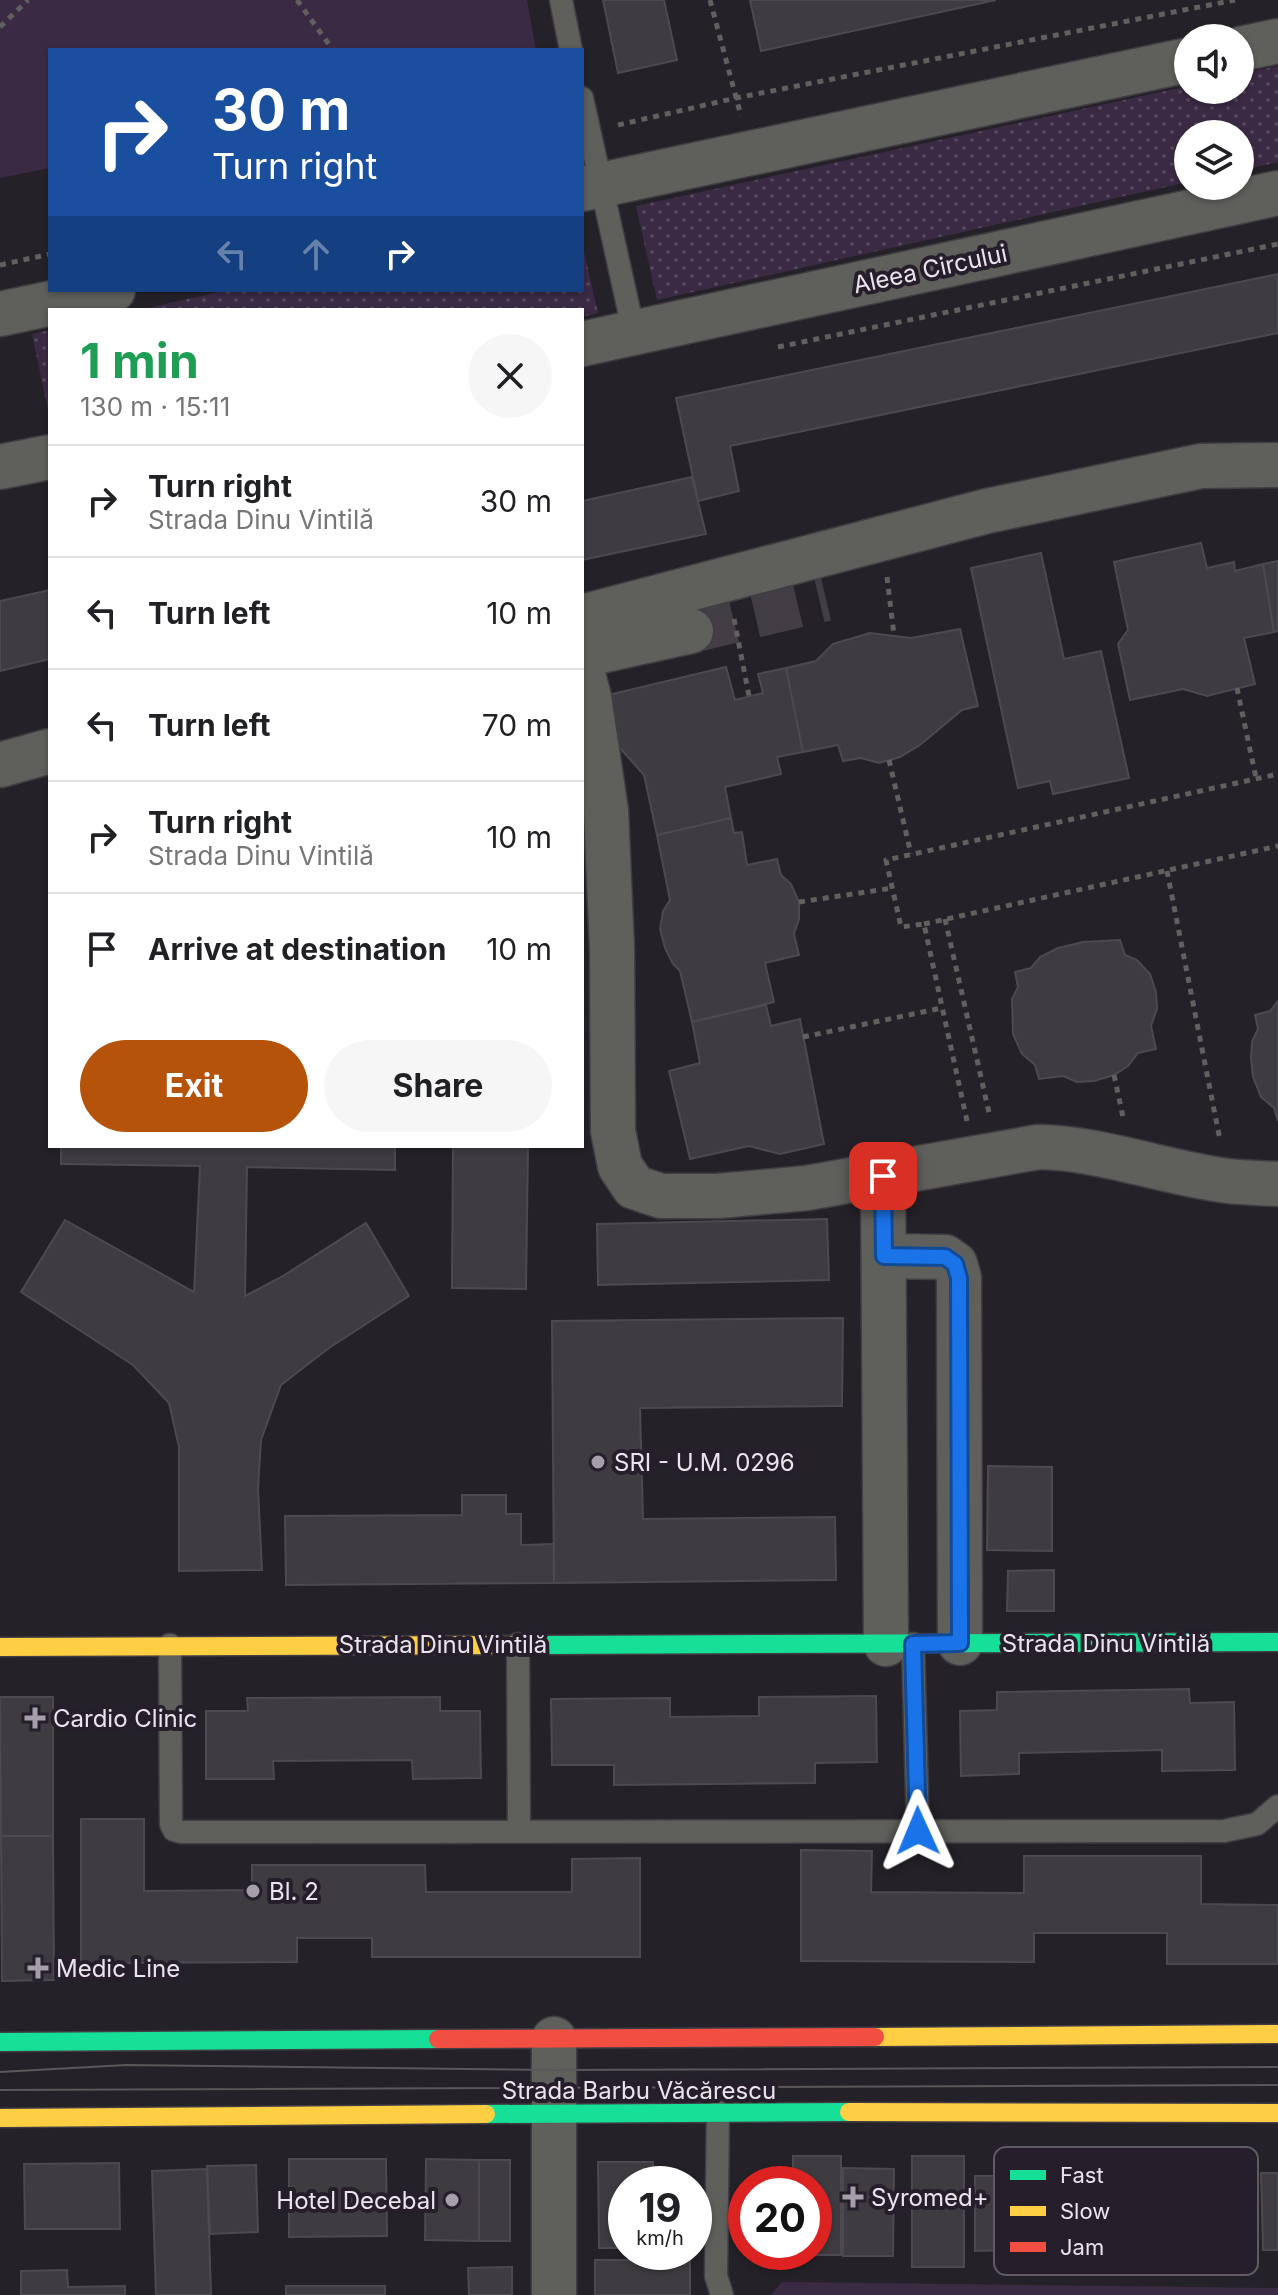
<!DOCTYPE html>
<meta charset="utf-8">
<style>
:root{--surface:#fff;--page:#f6f6f6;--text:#202124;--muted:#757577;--line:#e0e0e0;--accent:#b45309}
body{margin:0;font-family:Inter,sans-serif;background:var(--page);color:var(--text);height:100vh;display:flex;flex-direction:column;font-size:30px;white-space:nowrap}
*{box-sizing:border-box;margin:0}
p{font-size:26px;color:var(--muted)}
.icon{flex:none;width:44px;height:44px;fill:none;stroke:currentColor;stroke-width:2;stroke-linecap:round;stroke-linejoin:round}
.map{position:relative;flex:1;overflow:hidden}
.side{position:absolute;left:48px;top:308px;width:536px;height:840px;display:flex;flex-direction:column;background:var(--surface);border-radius:0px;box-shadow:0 2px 6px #0004}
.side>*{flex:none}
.guide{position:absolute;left:48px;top:48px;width:536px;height:244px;border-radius:0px;box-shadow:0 2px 6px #0004;background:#1a4fa0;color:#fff;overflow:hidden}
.buttons{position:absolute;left:1174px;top:24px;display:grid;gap:16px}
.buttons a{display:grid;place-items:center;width:80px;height:80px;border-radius:50%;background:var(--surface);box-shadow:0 2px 6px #0004;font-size:40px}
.speed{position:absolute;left:608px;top:2166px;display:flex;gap:16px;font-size:40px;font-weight:700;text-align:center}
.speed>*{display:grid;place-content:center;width:104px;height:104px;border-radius:50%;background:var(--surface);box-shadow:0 2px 6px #0004;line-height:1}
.speed small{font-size:20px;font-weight:400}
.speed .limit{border:12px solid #d22;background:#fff;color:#111}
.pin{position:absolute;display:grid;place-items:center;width:68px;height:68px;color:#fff;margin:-34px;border-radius:16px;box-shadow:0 4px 12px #0006}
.me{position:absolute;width:88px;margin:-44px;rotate:359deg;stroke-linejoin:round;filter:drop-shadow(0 0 6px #0008)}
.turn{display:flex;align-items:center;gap:28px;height:168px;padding:0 32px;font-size:36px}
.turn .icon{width:104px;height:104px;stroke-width:2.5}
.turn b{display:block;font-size:56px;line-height:68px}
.lanes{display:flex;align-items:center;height:76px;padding:0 32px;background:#0003;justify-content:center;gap:40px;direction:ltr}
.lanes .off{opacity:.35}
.round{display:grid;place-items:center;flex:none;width:84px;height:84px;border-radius:42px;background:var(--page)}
.summary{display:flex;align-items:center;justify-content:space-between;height:136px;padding:0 32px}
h1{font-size:48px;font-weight:700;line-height:60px;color:#1e9e55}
.action{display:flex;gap:16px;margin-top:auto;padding:16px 32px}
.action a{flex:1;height:92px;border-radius:48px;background:var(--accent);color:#fff;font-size:32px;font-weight:700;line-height:92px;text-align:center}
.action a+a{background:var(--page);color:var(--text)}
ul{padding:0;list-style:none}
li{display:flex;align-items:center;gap:24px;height:112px;padding:0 32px;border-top:2px solid var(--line)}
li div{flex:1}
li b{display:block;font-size:30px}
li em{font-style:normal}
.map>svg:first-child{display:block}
</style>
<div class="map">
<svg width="1278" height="2295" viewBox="0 0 1278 2295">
<defs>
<pattern id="grass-dots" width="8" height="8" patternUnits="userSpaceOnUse" patternTransform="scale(2)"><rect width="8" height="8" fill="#3b2a44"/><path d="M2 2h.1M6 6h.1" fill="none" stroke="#58495f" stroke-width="1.8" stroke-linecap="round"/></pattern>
</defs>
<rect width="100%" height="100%" fill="#252128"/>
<path fill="url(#grass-dots)" d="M1278,66V162L1240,171V134H1188V182L657,300L636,206L1188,86V90H1240V74Z
M582,243L598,313L582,317V310H138L228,290H582Z
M50,330V420L32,334Z"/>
<path fill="#3b2a44" d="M0,0H527L536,50H50V168L0,178Z
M782,2282L1278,2288V2295H771Z"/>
<path fill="#3f3c41" stroke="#4d4950" stroke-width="2" d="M603,0H664L677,60L618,73Z
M750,0H996L761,51Z
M1278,274V333L730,446L739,491L698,501L676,398Z
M692,477L706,534L582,560V501Z
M1201,543L1207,568L1234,562L1235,571L1263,564L1274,632L1244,638L1255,684L1207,696L1183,689L1130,700L1118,644L1128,630L1114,562Z
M1041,553L1064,659L1101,651L1129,778L1053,794L1050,781L1018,788L971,568Z
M1278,561V631L1274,632L1263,564Z
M50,590V659L0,671V601Z
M960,629L978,706L962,710L920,745L900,757L879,763L861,758L843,761L838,745L803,752L786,668L816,661L833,644L870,633L911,638Z
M726,667L735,700L763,693L758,674L786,668L803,752L777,757L781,774L725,787L731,818L657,835L644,775L619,747L608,695Z
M731,818L734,833L742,832L747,865L777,859L781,875L791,884L799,902V919L794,934L799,955L765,963L774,1002L692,1022L680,971L673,964L665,948L660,929L663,911L670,900L657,835Z
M1120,940L1125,955L1137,960L1150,974L1156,992L1157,1009L1151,1026L1156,1049L1138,1053L1128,1066L1114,1075L1094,1081L1077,1082L1063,1076L1039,1079L1035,1065L1022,1054L1013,1034L1012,999L1018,987L1015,972L1031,968L1040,957L1058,948L1083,942Z
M1278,1001V1121L1274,1108L1261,1097L1253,1077L1251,1058L1252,1042L1258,1029L1255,1015L1270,1011Z
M766,1005L771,1026L800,1019L824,1144L780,1154L749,1146L690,1159L669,1071L700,1063L692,1022Z
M61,1146H395V1170L247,1167L245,1296L283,1276L366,1223L409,1296L329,1348L281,1385L261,1440L258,1488L262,1570L179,1571V1447L169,1403L133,1365L21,1292L65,1220L194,1292L200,1166L61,1164Z
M453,1146H528L526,1289L452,1288Z
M827,1219L829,1280L598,1285L597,1224Z
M843,1318L842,1406L640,1408L643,1519L835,1517L836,1580L554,1583L552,1321Z
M988,1466L1052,1467V1551L987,1550Z
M462,1495H506V1514H521V1545L554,1544V1583L286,1585L285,1516L462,1515Z
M1054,1570V1611H1007L1008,1571Z
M1189,1689L1190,1703L1234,1702L1235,1770L1162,1771V1750L1019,1753V1774L961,1776L960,1711L997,1710V1692Z
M876,1696L877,1762L815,1763V1783L614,1785V1765H552L551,1699L670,1698V1717L759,1716V1697Z
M0,1697H53V1836H1Z
M440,1697V1711H480L481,1778L413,1779L412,1760L273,1761L274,1779H206V1711H248L247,1698Z
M81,1819H144V1891L252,1890V1865H425L426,1892H572V1859L640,1858V1957H372V1938H297V1962L81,1963Z
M1,1836H53L54,1980L2,1981Z
M801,1850L872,1851L871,1892L1024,1893V1856H1201V1904L1278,1905V1964H1167V1933H1034V1962L801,1961Z
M793,2156H841V2255H793V2252H814V2184H793Z
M912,2156H964V2267H912Z
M289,2159H386L387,2236L289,2237Z
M426,2159L479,2160V2241L425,2240Z
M479,2160H510V2241H479Z
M598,2162H653V2184H626V2248H599Z
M119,2163L120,2229H25L24,2164Z
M256,2165L258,2232L210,2234L207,2166Z
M843,2168L894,2169L893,2256H843Z
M207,2169L211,2295H156L152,2171Z
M1261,2173H1278V2250H1263Z
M975,2176H1010L1011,2250L975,2251Z
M595,2260H690V2295H595Z
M512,2267V2295H469L468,2268Z
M67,2270L68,2287L125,2286V2295H21V2271Z
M286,2286H385V2295H286Z"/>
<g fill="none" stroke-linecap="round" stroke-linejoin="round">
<path stroke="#433e46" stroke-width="44" stroke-dasharray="44 22" stroke-linecap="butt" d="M691,631L826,599"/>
<g stroke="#413d43" stroke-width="25">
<path id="lane" d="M561,0L571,50
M582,98L634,333
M518,1644L519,1830
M913,1644L918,1831
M170,1645L171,1824L174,1830L181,1832L1224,1831L1257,1824L1278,1806
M718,2112L716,2276L722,2295"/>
</g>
<g stroke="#413d43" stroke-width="47">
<path id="street" d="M1240,49L1278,41
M582,189L1188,60
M0,314L113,290
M582,344L1278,193
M0,467L50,457
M582,617L987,511L1201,466L1278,465
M582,655L691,631
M582,671L589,697L606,811L612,949L613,1131L620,1166L634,1187L661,1196H718L807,1188L1038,1147C1103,1148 1164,1173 1228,1181C1244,1183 1262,1183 1278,1184
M0,765L50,751
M883,1176L886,1644
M884,1256L945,1257L955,1264L959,1278L960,1643
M554,2295V2039"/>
</g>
<g stroke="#413d43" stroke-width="21">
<path id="fast" d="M541,1645L1278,1642
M0,2042L438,2039
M486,2114L849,2112"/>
</g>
<g stroke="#413d43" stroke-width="21">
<path id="slow" d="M0,1647L541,1645
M875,2037L1278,2034
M849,2112L1278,2113
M0,2118L486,2114"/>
</g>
<g stroke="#413d43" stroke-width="21">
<path id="jam" d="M438,2039L875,2037"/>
</g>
<path stroke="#61605f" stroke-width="5" stroke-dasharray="6 6" stroke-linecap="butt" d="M297,0L333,50
M710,0L741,116
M0,27L28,0
M618,125L736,98L1235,0
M0,265L50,254
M778,347L1278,244
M887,577L894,635
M734,619L749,696
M1237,688L1256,778
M889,760L911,854
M1167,871L1220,1140
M799,902L893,888
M945,919L990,1117
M924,924L1278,846
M803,1037L942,1008
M1114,1075L1123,1117
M967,1121L924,924L901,927L886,860L1278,774"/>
<use href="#lane" stroke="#5f605c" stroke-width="22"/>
<use href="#street" stroke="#5f605c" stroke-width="44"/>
<use href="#fast" stroke="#16e098" stroke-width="18"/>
<use href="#slow" stroke="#ffcf43" stroke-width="18"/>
<use href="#jam" stroke="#f24e42" stroke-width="18"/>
<path stroke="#5b585b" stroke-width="2" d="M0,2072L126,2065L555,2070L1278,2067
M0,2090L1278,2085"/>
</g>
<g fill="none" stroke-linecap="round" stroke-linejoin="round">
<g stroke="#114b97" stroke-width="20">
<path id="route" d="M883,1176L884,1256L945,1257L955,1264L959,1278L960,1643L913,1644L918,1831"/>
</g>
<use href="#route" stroke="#1a73e8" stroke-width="14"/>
</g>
<g fill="#a5a0a8" stroke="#261e2b" stroke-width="3">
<circle cx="598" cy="1462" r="8"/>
<path d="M31 1706h8v8h8v8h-8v8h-8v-8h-8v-8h8z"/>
<circle cx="253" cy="1891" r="8"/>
<path d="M34 1956h8v8h8v8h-8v8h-8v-8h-8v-8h8z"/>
<path d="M849 2185h8v8h8v8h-8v8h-8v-8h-8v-8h8z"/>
<circle cx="452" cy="2200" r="8"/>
</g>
<g text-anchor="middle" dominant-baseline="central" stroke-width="8" stroke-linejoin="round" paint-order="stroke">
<g font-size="24" fill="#eae4ed" stroke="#261e2b">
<text transform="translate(930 269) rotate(-12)">Aleea Circului</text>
<text x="1106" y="1643">Strada Dinu Vintilă</text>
<text x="443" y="1644">Strada Dinu Vintilă</text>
<text x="639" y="2090">Strada Barbu Văcărescu</text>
</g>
<g font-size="24" fill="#eae4ed" stroke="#261e2b" text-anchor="start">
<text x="614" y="1462">SRI - U.M. 0296</text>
<text x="53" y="1718">Cardio Clinic</text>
<text x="269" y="1891">Bl. 2</text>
<text x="56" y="1968">Medic Line</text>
<text x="871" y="2197">Syromed+</text>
<text x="436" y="2200" text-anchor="end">Hotel Decebal</text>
</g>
</g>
<rect x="994" y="2147" width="264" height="128" rx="12" fill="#261e2b" stroke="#615965" stroke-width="2"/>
<rect x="1010" y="2170" width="36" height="10" fill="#16e098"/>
<rect x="1010" y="2206" width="36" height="10" fill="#ffcf43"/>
<rect x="1010" y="2242" width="36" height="10" fill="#f24e42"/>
<g font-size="22" fill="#eae4ed">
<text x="1060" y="2183">Fast</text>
<text x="1060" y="2219">Slow</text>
<text x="1060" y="2255">Jam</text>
</g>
</svg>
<div class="buttons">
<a><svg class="icon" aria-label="sound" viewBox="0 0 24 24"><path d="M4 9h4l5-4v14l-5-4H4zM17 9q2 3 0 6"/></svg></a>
<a><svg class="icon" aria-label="layers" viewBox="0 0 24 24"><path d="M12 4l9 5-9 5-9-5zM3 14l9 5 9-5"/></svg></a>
</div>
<div class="speed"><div>19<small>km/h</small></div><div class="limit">20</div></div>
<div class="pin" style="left:883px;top:1176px;background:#d93025"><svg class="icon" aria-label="arrive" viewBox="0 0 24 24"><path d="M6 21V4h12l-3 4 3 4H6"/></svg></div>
<svg class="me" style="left:918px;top:1831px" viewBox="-20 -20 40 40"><path d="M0-17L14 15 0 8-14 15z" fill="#1a73e8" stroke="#fff" stroke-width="4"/></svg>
<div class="guide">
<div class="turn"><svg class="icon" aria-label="right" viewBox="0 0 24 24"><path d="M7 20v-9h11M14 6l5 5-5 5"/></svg><div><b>30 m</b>Turn right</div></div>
<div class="lanes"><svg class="icon off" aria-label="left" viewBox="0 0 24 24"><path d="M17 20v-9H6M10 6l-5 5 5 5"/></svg><svg class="icon off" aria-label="ahead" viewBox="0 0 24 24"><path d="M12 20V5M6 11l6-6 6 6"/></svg><svg class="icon" aria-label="right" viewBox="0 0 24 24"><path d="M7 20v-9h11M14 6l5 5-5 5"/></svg></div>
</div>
<section class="side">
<div class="summary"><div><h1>1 min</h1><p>130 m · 15:11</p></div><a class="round"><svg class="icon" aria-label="close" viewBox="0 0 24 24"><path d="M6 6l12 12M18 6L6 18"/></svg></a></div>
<ul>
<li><svg class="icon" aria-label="right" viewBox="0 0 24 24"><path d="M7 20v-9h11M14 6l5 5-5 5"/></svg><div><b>Turn right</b><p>Strada Dinu Vintilă</p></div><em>30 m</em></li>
<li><svg class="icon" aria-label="left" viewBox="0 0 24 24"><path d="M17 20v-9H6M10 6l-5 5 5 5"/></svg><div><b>Turn left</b></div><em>10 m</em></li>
<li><svg class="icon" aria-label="left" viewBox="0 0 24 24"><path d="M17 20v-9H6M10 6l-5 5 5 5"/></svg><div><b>Turn left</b></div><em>70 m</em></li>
<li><svg class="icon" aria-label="right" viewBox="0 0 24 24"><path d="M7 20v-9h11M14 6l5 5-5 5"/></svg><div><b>Turn right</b><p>Strada Dinu Vintilă</p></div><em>10 m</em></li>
<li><svg class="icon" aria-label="arrive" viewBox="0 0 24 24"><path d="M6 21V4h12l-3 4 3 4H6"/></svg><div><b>Arrive at destination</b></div><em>10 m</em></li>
</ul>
<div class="action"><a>Exit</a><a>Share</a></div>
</section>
</div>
